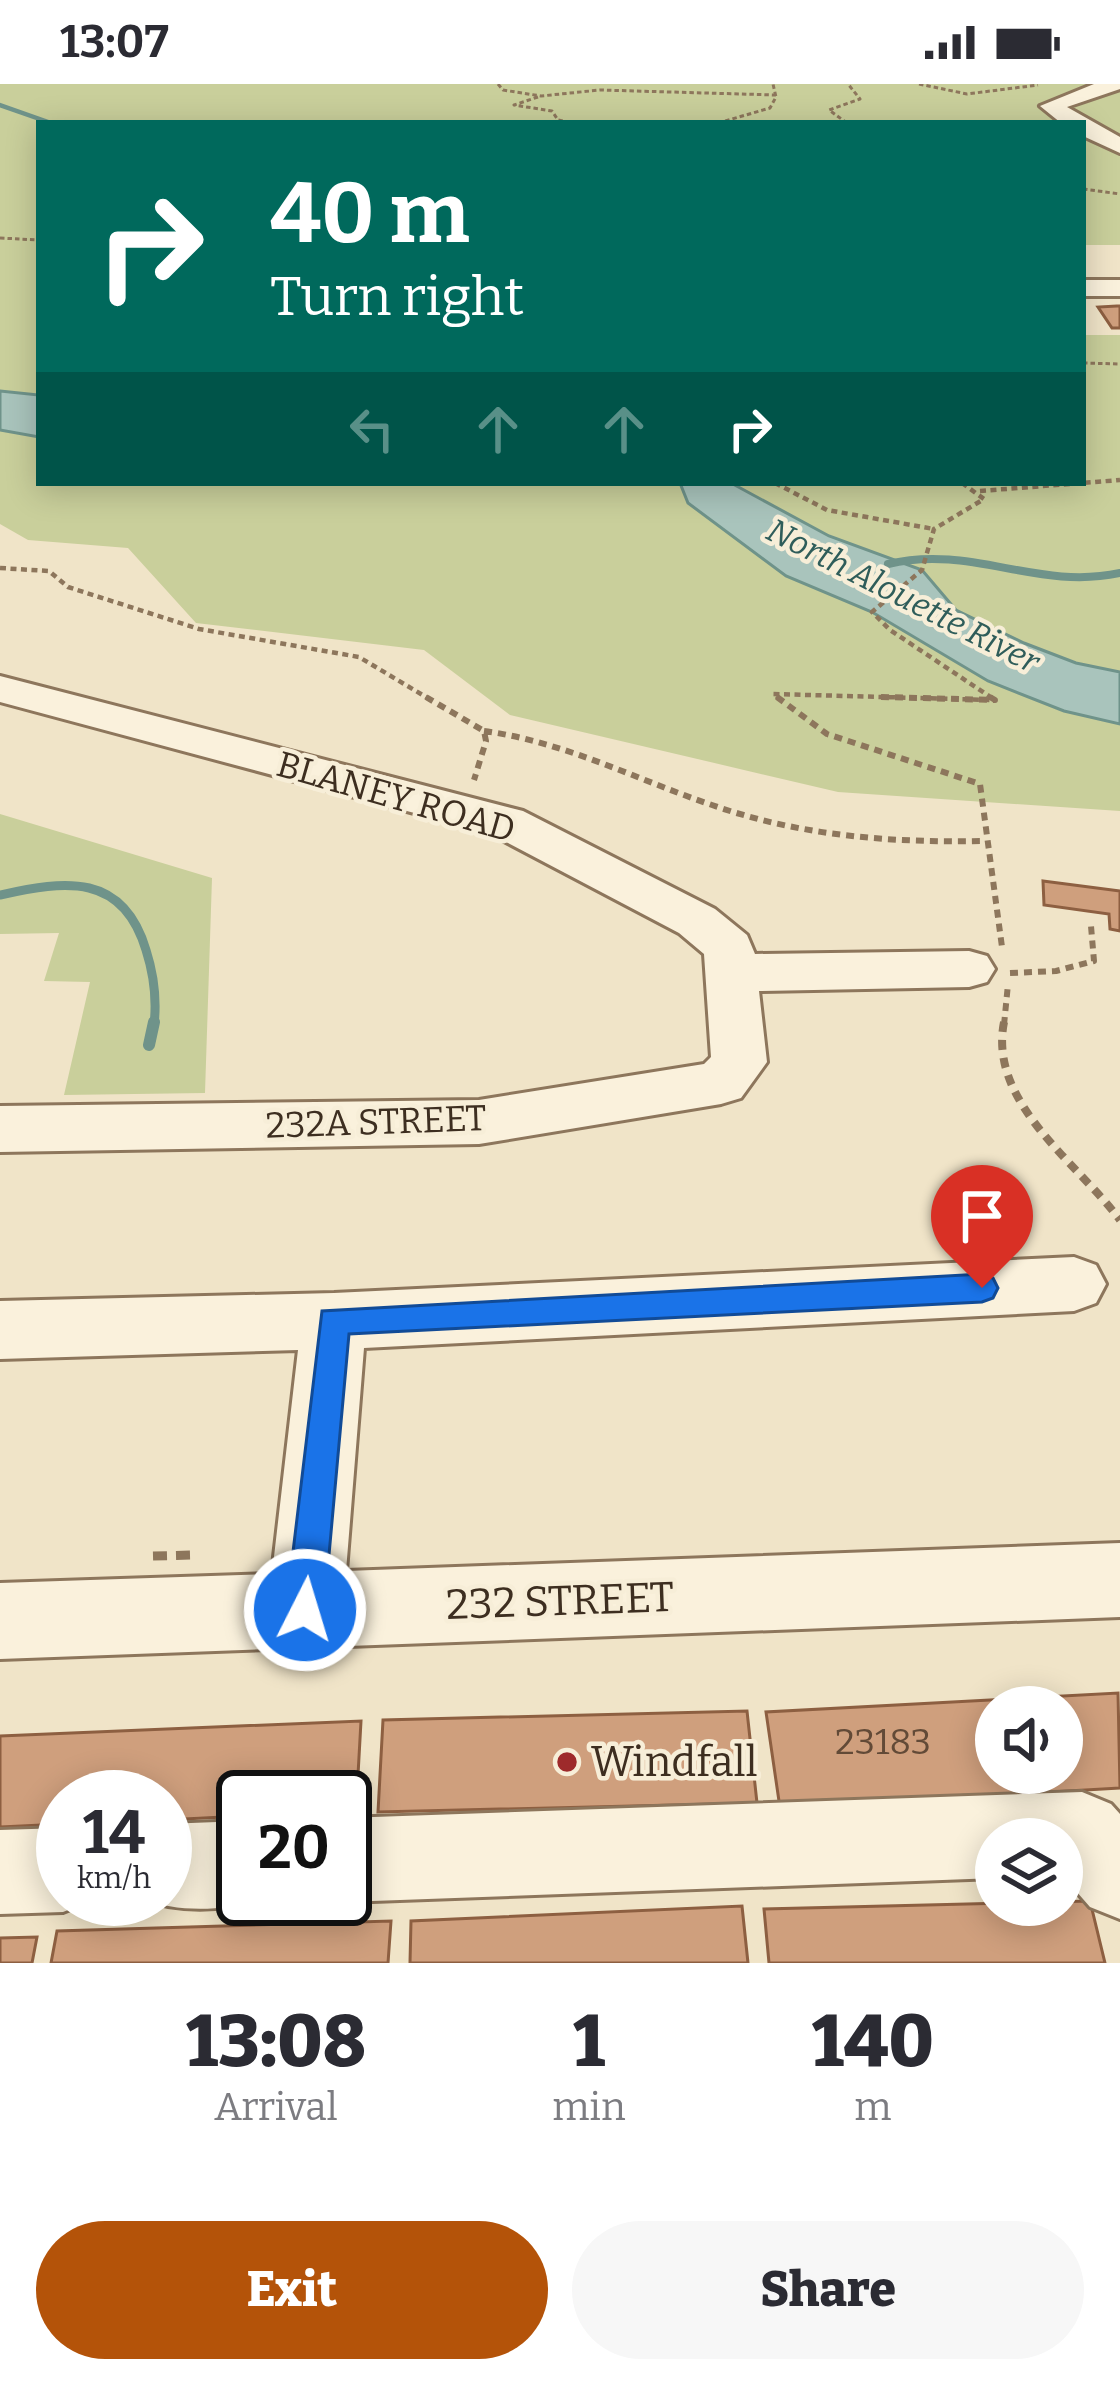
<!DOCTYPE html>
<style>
:root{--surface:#fff;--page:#f7f7f7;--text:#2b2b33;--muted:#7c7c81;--accent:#b45309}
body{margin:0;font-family:Bitter,serif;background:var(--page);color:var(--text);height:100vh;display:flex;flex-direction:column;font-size:45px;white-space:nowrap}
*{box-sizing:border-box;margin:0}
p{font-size:39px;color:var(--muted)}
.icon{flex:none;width:66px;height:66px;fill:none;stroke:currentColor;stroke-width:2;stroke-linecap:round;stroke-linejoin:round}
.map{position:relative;height:1879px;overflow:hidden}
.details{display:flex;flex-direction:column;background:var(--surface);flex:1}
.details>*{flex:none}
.guide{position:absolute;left:36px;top:36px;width:1050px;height:366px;border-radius:0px;box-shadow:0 6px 30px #0003;background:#00695c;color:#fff;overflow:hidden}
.buttons{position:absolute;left:975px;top:1602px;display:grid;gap:24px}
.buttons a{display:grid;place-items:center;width:108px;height:108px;border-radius:50%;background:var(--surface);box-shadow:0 6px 30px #0003;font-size:60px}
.speed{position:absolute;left:36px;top:1686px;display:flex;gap:24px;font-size:60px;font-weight:700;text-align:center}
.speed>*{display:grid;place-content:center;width:156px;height:156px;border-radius:50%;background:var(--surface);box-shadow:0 6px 30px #0003;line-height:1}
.speed small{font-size:30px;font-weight:400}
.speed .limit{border:6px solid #111;border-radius:18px;background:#fff;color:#111}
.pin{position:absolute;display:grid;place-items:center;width:102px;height:102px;color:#fff;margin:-123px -51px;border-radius:50% 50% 50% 0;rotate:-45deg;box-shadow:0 0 12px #0007}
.pin .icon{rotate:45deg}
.me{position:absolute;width:132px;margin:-66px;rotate:5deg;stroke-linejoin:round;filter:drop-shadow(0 0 9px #0008)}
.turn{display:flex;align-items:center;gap:42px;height:252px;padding:0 36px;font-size:54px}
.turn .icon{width:156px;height:156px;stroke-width:2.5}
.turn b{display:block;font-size:84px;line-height:102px}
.lanes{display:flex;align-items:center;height:114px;padding:0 36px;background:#0003;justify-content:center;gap:60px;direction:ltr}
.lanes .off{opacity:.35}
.eta{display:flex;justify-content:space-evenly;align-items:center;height:204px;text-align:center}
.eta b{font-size:72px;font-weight:800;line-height:84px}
.primary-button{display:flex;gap:24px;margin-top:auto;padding:24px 36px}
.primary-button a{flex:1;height:138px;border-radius:72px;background:var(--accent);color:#fff;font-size:48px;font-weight:800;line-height:138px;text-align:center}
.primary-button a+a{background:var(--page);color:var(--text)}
.status{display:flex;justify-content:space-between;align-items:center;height:84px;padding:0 60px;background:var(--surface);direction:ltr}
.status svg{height:33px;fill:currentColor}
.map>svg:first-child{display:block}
</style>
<div class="status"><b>13:07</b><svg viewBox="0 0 49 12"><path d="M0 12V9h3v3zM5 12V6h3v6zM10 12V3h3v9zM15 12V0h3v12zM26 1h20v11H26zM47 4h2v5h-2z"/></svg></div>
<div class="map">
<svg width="1120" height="1879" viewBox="0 0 1120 1879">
<rect width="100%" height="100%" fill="#f0e4c8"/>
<path fill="#c9cf9b" d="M0,0H1120V161H1083V39H39V311L0,307Z
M1083,251H1120V588L1076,579L1024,559L956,526L922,486L829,452L731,399H1083Z
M0,346L39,353V399H680L688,419L786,492L872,528L988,597L1064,627L1120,640V727L838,708L510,631L424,566L196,539L128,464L28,456L0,440Z
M0,730L212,794L205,1009L64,1011L90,898L44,897L59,849L0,850Z"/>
<path fill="#a9c4bc" stroke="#6f938a" stroke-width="3" d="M0,307L39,311V353L0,346Z
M680,399H731L829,452L922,486L956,526L1024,559L1076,579L1120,588V640L1064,627L988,597L872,528L786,492L688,419Z"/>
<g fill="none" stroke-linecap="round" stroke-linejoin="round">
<path stroke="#6f938a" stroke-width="4.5" d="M0,21L51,39"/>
<path stroke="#6f938a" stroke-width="8" d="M888,480C972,460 1037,507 1120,489"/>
<path stroke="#6f938a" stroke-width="9" d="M0,811C66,796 123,789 146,866C154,891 157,915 154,941"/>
<path stroke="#6f938a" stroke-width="12" d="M149,961L154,938"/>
</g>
<path fill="#cf9f7d" stroke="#8d5f41" stroke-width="3" fill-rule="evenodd" d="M1117,222H1120V244H1112L1098,223Z
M1043,797L1120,807V847L1110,845L1109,830L1044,821Z
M1118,1609L1120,1704L780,1724L766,1628ZM996,1623H1062V1689H996Z
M747,1627L757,1719L378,1728L383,1636Z
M361,1637L356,1727L345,1728V1713H243V1732L165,1736V1713H63V1740L0,1743V1652Z
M1090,1817L1105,1879H769L764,1825Z
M742,1822L748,1879H410L411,1837Z
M391,1837L388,1879H51L57,1847Z
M37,1853L32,1879H0V1854Z"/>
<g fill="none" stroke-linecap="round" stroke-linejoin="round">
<g stroke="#8d765c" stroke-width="6">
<path id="minor" d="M1094,0H1120V5L1067,23L1120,53V69L1083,52V39H1061L1040,22Z
M1083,196H1120V212H1083Z
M0,592L523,727L715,825L747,851L755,870L969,867L987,872L995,885L987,898L969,903L759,907L767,978L741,1014L721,1020L479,1060L0,1068V1022L479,1016L704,980L711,973L704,870L679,849L489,749L0,618Z
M1074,1173L1096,1181L1106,1200L1096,1219L1074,1227L364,1264L346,1487L1120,1459V1533L0,1575V1499L272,1490L298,1266L0,1275V1217L334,1209Z
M1082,1708L1111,1720L1120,1730V1835L1090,1823L1062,1791V1755H996V1794L345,1818L338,1815H345V1734Z
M243,1737V1815H257C225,1828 175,1828 143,1815H165V1740Z
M63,1744V1815L93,1816L63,1828L0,1830V1746Z"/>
</g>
<path stroke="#8d765c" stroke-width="3" stroke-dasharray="4.5 3" stroke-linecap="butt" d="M498,0L503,6L541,12L600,6L776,11
M919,0L967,10L1038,1
M538,13L514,21L552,27L558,36L575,39
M718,39L770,24L776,13L773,0
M847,39L829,26L860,15L848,0
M1083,105L1120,110
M0,154L39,156
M1083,279L1120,280"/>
<path stroke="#8d765c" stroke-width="4.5" stroke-dasharray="6 4.5" stroke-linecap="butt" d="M775,399L827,426L934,445
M962,399L984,415L934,445L922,486L872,528L890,546L995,616
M980,407L1120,396
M0,484L49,487L68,503L199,545L359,573L431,616
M781,616L773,610L992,616"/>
<path stroke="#8d765c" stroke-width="6" stroke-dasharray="8 6" stroke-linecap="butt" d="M426,613L484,647L486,657L474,696
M777,613L827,650L980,700L1002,863
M881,613L995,616L990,613
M484,647C565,658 635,695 712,721C800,752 892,759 985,757
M1010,889L1056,887L1094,877L1091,842
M1004,941L1008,900"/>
<path stroke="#8d765c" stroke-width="8" stroke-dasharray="10 8" stroke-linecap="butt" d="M1004,938C988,1019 1077,1078 1120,1136"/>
<path stroke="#8d765c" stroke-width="9" stroke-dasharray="14 9" stroke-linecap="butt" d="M153,1472L194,1471"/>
<use href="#minor" fill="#faf1dc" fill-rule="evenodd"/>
</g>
<path fill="#1a73e8" stroke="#114b97" stroke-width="3" d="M982,1190L993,1194L998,1204L993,1214L982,1218L349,1250L324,1526L319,1539L305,1545L292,1539L286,1526L322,1227Z"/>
<circle fill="#9e2a2b" stroke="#f7eed8" stroke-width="4.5" cx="567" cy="1678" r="12"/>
<g text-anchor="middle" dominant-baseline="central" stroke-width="9" stroke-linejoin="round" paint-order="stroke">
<g font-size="33" font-style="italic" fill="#2f5d5a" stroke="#f7eed8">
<text transform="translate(903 512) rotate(27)">North Alouette River</text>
</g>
<g font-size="36" fill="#3d2e20" stroke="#f7eed8">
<text transform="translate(396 713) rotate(16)">BLANEY ROAD</text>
<text transform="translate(376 1038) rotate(-2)">232A STREET</text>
</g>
<g font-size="36" fill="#624a37">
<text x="883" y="1658">23183</text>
</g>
<g font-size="42" fill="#3d2e20" stroke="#f7eed8">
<text transform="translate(560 1517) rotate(-2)">232 STREET</text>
</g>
<g font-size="42" fill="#3d2e20" stroke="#f7eed8" text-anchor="start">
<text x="591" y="1678">Windfall</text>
</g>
</g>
</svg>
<div class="buttons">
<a><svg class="icon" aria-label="sound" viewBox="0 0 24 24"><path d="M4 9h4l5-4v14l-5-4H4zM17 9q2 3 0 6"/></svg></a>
<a><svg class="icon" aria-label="layers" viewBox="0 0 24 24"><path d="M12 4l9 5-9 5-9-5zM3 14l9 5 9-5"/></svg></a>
</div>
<div class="speed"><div>14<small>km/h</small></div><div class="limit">20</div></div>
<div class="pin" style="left:982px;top:1204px;background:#d93025"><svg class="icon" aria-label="arrive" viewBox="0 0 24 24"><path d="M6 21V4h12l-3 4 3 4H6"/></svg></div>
<svg class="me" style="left:305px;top:1526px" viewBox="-20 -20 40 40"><circle r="17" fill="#1a73e8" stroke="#fff" stroke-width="3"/><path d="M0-11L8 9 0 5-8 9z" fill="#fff"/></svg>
<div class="guide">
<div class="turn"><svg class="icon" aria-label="right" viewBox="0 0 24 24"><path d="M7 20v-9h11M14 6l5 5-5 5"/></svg><div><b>40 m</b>Turn right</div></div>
<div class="lanes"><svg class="icon off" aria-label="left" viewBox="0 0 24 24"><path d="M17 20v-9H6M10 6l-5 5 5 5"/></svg><svg class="icon off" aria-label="ahead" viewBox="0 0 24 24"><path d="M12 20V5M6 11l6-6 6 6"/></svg><svg class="icon off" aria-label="ahead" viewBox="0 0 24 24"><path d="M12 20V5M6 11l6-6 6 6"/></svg><svg class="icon" aria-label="right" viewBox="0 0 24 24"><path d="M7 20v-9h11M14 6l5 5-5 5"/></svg></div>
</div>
</div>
<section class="details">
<div class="eta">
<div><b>13:08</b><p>Arrival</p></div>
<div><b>1</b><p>min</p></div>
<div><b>140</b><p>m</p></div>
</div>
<div class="primary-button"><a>Exit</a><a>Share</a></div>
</section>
